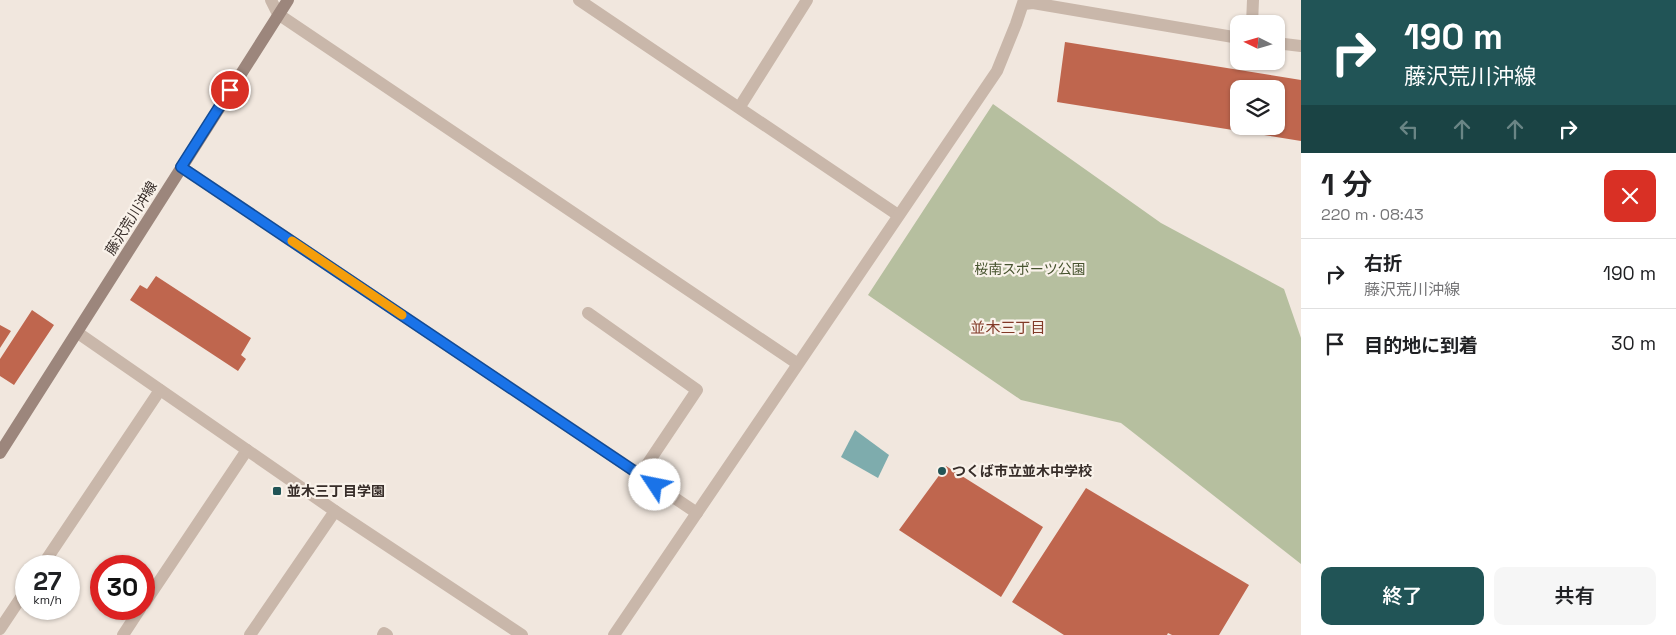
<!DOCTYPE html>
<html lang="ja">
<meta charset="utf-8">
<style>
:root{--surface:#fff;--page:#f6f6f6;--text:#202124;--muted:#757577;--line:#e0e0e0;--accent:#215456}
body{margin:0;font-family:"Space Grotesk","Noto Sans JP",sans-serif;background:var(--page);color:var(--text);height:100vh;display:flex;flex-direction:column;font-size:19px;white-space:nowrap}
*{box-sizing:border-box;margin:0}
p{font-size:16px;color:var(--muted)}
.icon{flex:none;width:28px;height:28px;fill:none;stroke:currentColor;stroke-width:2;stroke-linecap:round;stroke-linejoin:round}
.map{position:relative;flex:1;overflow:hidden}
.sheet{display:flex;flex-direction:column;background:var(--surface);width:375px}
.sheet>*{flex:none}
.guide{background:#215456;color:#fff;overflow:hidden}
.needle{width:32px;rotate:275deg}
.tools{position:absolute;left:1230px;top:15px;display:grid;gap:10px}
.tools a{display:grid;place-items:center;width:55px;height:55px;border-radius:10px;background:var(--surface);box-shadow:0 1px 4px #0004;font-size:25px}
.speed{position:absolute;left:15px;top:555px;display:flex;gap:10px;font-size:25px;font-weight:700;text-align:center}
.speed>*{display:grid;place-content:center;width:65px;height:65px;border-radius:50%;background:var(--surface);box-shadow:0 1px 4px #0004;line-height:1}
.speed small{font-size:12px;font-weight:400}
.speed .limit{border:8px solid #d22;background:#fff;color:#111}
.pin{position:absolute;display:grid;place-items:center;width:42px;height:42px;color:#fff;margin:-21px;border:2px solid #fff;border-radius:50%;box-shadow:0 1px 5px #0007}
.me{position:absolute;width:55px;margin:-28px;rotate:304deg;stroke-linejoin:round;filter:drop-shadow(0 0 4px #0008)}
.turn{display:flex;align-items:center;gap:18px;height:105px;padding:0 20px;font-size:22px}
.turn .icon{width:65px;height:65px;stroke-width:2.5}
.turn b{display:block;font-size:35px;line-height:42px}
.lanes{display:flex;align-items:center;height:48px;padding:0 20px;background:#0003;justify-content:center;gap:25px;direction:ltr}
.lanes .off{opacity:.35}
.round{display:grid;place-items:center;flex:none;width:52px;height:52px;border-radius:10px;background:var(--page)}
.headline{display:flex;align-items:center;justify-content:space-between;height:85px;padding:0 20px}
h1{font-size:30px;font-weight:600;line-height:38px}
.action{display:flex;gap:10px;margin-top:auto;padding:10px 20px}
.action a{flex:1;height:58px;border-radius:10px;background:var(--accent);color:#fff;font-size:20px;font-weight:600;line-height:58px;text-align:center}
.action a+a{background:var(--page);color:var(--text)}
ul{padding:0;list-style:none}
li{display:flex;align-items:center;gap:15px;height:70px;padding:0 20px;border-top:1px solid var(--line)}
li div{flex:1}
li b{display:block;font-size:19px}
li em{font-style:normal}
main{display:flex;flex:1;min-height:0}
.map>svg:first-child{display:block}
</style>
<main>
<div class="map">
<svg width="1301" height="635" viewBox="0 0 1301 635">
<rect width="100%" height="100%" fill="#f1e7de"/>
<path fill="#b6bf9f" d="M993,104L1161,223L1284,289L1301,338V564L1121,423L1021,400L868,295Z"/>
<path fill="#7eacad" d="M855,430L889,455L878,478L841,457Z"/>
<path fill="#bf664e" fill-rule="evenodd" d="M1065,42L1301,80V141L1057,102ZM1239,89H1276V126H1239Z
M156,276L251,338L241,355L246,359L238,371L130,300L140,285L147,289Z
M32,310L54,325L14,385L0,376V359Z
M0,325L11,331L0,348Z
M946,466L1043,527L1001,597L899,530Z
M1086,488L1249,585L1219,635H1172L1168,633L1167,635H1064L1012,602Z"/>
<g fill="none" stroke-linecap="round" stroke-linejoin="round">
<path stroke="#c9b7aa" stroke-width="12" d="M271,0L278,14
M579,0L898,215
M1252,24L1253,0
M739,108L807,0
M181,167L697,513
M588,313L697,390L640,475
M42,566L160,390
M144,604L247,450
M0,629L26,590
M123,635L140,609
M250,635L335,511
M383,635L384,633L387,635"/>
<path stroke="#c9b7aa" stroke-width="12" d="M1024,4L1033,3L1239,38
M278,14L798,364
M1276,43L1301,46
M78,333L335,511L522,635
M614,635L997,71L1016,24L1024,0"/>
<path stroke="#9c867c" stroke-width="12" d="M0,453L288,0"/>
</g>
<g fill="none" stroke-linecap="round" stroke-linejoin="round">
<g stroke="#114b97" stroke-width="12">
<path id="route" d="M230,90L181,167L655,485"/>
</g>
<use href="#route" stroke="#1a73e8" stroke-width="9"/>
<path stroke="#f59e0b" stroke-width="9" d="M292,241L402,315"/>
</g>
<g fill="#215456" stroke="#f9f2ea" stroke-width="2">
<circle cx="942" cy="471" r="5"/>
<rect x="272" y="486" width="10" height="10" rx="2.5"/>
</g>
<g text-anchor="middle" dominant-baseline="central" stroke-width="4.5" stroke-linejoin="round" paint-order="stroke">
<g font-size="14" fill="#372d29" stroke="#f9f2ea">
<text transform="translate(131 218) rotate(-58)">藤沢荒川沖線</text>
</g>
<g font-size="14" fill="#47532f" stroke="#f9f2ea">
<text x="1030" y="269">桜南スポーツ公園</text>
</g>
<g font-size="14" font-weight="bold" fill="#372d29" stroke="#f9f2ea" text-anchor="start">
<text x="952" y="471">つくば市立並木中学校</text>
<text x="287" y="491">並木三丁目学園</text>
</g>
<g font-size="15" fill="#813927" stroke="#f9f2ea">
<text x="1008" y="327">並木三丁目</text>
</g>
</g>
</svg>
<div class="tools">
<a><svg class="needle" viewBox="-14 -14 28 28"><path d="M0-13l5 13h-10z" fill="#e53935"/><path d="M0 13l5-13h-10z" fill="#757577"/></svg></a>
<a><svg class="icon" aria-label="layers" viewBox="0 0 24 24"><path d="M12 4l9 5-9 5-9-5zM3 14l9 5 9-5"/></svg></a>
</div>
<div class="speed"><div>27<small>km/h</small></div><div class="limit">30</div></div>
<div class="pin" style="left:230px;top:90px;background:#d93025"><svg class="icon" aria-label="arrive" viewBox="0 0 24 24"><path d="M6 21V4h12l-3 4 3 4H6"/></svg></div>
<svg class="me" style="left:655px;top:485px" viewBox="-20 -20 40 40"><circle r="19" fill="#fff"/><path d="M0-13L10 11 0 6-10 11z" fill="#1a73e8"/></svg>
</div>
<section class="sheet">
<div class="guide">
<div class="turn"><svg class="icon" aria-label="right" viewBox="0 0 24 24"><path d="M7 20v-9h11M14 6l5 5-5 5"/></svg><div><b>190 m</b>藤沢荒川沖線</div></div>
<div class="lanes"><svg class="icon off" aria-label="left" viewBox="0 0 24 24"><path d="M17 20v-9H6M10 6l-5 5 5 5"/></svg><svg class="icon off" aria-label="ahead" viewBox="0 0 24 24"><path d="M12 20V5M6 11l6-6 6 6"/></svg><svg class="icon off" aria-label="ahead" viewBox="0 0 24 24"><path d="M12 20V5M6 11l6-6 6 6"/></svg><svg class="icon" aria-label="right" viewBox="0 0 24 24"><path d="M7 20v-9h11M14 6l5 5-5 5"/></svg></div>
</div>
<div class="headline"><div><h1>1 分</h1><p>220 m · 08:43</p></div><a class="round" style="background:#d93025;color:#fff"><svg class="icon" aria-label="close" viewBox="0 0 24 24"><path d="M6 6l12 12M18 6L6 18"/></svg></a></div>
<ul>
<li><svg class="icon" aria-label="right" viewBox="0 0 24 24"><path d="M7 20v-9h11M14 6l5 5-5 5"/></svg><div><b>右折</b><p>藤沢荒川沖線</p></div><em>190 m</em></li>
<li><svg class="icon" aria-label="arrive" viewBox="0 0 24 24"><path d="M6 21V4h12l-3 4 3 4H6"/></svg><div><b>目的地に到着</b></div><em>30 m</em></li>
</ul>
<div class="action"><a>終了</a><a>共有</a></div>
</section>
</main>
